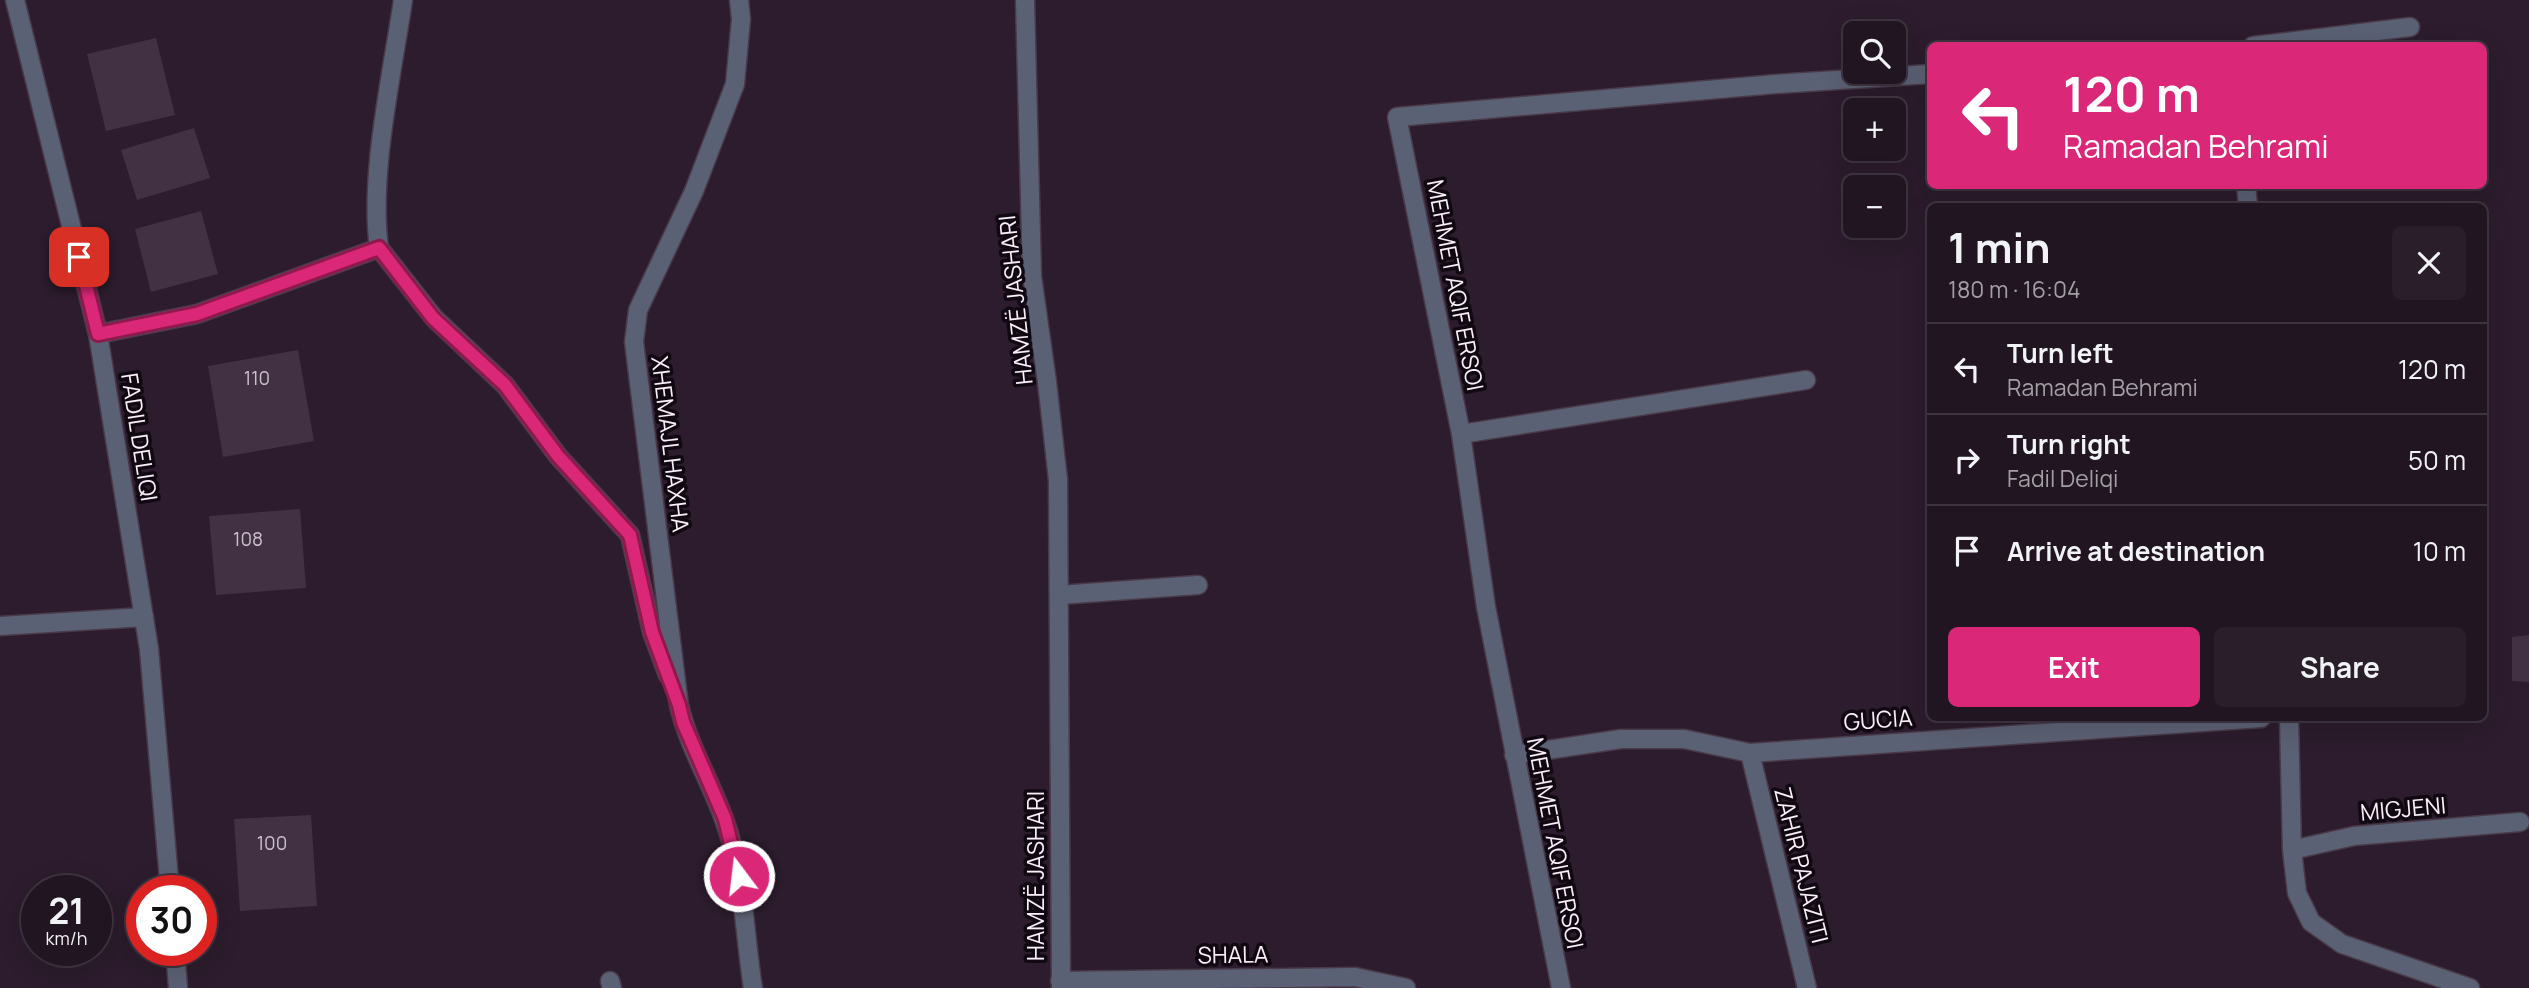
<!DOCTYPE html>
<meta charset="utf-8">
<style>
:root{--surface:#211522;--page:#291e2a;--text:#f1f3f6;--muted:#a29fa5;--line:#3e3440;--accent:#db2777}
body{margin:0;font-family:Manrope,sans-serif;background:var(--page);color:var(--text);height:100vh;display:flex;flex-direction:column;font-size:26px;white-space:nowrap}
*{box-sizing:border-box;margin:0}
p{font-size:23px;color:var(--muted)}
.icon{flex:none;width:38px;height:38px;fill:none;stroke:currentColor;stroke-width:2;stroke-linecap:round;stroke-linejoin:round}
.map{position:relative;flex:1;overflow:hidden}
.drawer{position:absolute;left:1927px;top:203px;width:560px;height:518px;display:flex;flex-direction:column;background:var(--surface);border-radius:10px;box-shadow:0 7px 28px #0002,0 0 0 2px var(--line)}
.drawer>*{flex:none}
.hud{position:absolute;left:1927px;top:42px;width:560px;height:147px;border-radius:10px;box-shadow:0 7px 28px #0002,0 0 0 2px var(--line);background:#db2777;color:#fff;overflow:hidden}
.buttons{position:absolute;left:1843px;top:21px;display:grid;gap:14px}
.buttons a{display:grid;place-items:center;width:63px;height:63px;border-radius:10px;background:var(--surface);box-shadow:0 7px 28px #0002,0 0 0 2px var(--line);font-size:35px}
.speed{position:absolute;left:21px;top:875px;display:flex;gap:14px;font-size:35px;font-weight:700;text-align:center}
.speed>*{display:grid;place-content:center;width:91px;height:91px;border-radius:50%;background:var(--surface);box-shadow:0 7px 28px #0002,0 0 0 2px var(--line);line-height:1}
.speed small{font-size:18px;font-weight:400}
.speed .limit{border:10px solid #d22;background:#fff;color:#111}
.pin{position:absolute;display:grid;place-items:center;width:60px;height:60px;color:#fff;margin:-30px;border-radius:14px;box-shadow:0 4px 10px #0006}
.me{position:absolute;width:77px;margin:-38px;rotate:345deg;stroke-linejoin:round;filter:drop-shadow(0 0 5px #0008)}
.turn{display:flex;align-items:center;gap:24px;height:147px;padding:0 21px;font-size:32px}
.turn .icon{width:91px;height:91px;stroke-width:2.5}
.turn b{display:block;font-size:49px;line-height:60px}
.round{display:grid;place-items:center;flex:none;width:74px;height:74px;border-radius:10px;background:var(--page)}
.summary{display:flex;align-items:center;justify-content:space-between;height:119px;padding:0 21px}
h1{font-size:42px;font-weight:700;line-height:52px}
.primary-button{display:flex;gap:14px;margin-top:auto;padding:14px 21px}
.primary-button a{flex:1;height:80px;border-radius:10px;background:var(--accent);color:#fff;font-size:28px;font-weight:700;line-height:80px;text-align:center}
.primary-button a+a{background:var(--page);color:var(--text)}
ul{padding:0;list-style:none}
li{display:flex;align-items:center;gap:21px;height:91px;padding:0 21px;border-top:2px solid var(--line)}
li div{flex:1}
li b{display:block;font-size:26px}
li em{font-style:normal}
.map>svg:first-child{display:block}
</style>
<div class="map">
<svg width="2529" height="988" viewBox="0 0 2529 988">
<rect width="100%" height="100%" fill="#2c1c2d"/>
<path fill="#413143" d="M156,38L175,115L106,131L87,54Z
M194,128L210,178L137,200L121,150Z
M201,211L218,274L151,292L135,229Z
M298,350L314,441L223,457L208,366Z
M300,509L306,588L216,595L209,516Z
M2529,635V682L2512,681V637Z
M311,815L317,906L240,911L234,819Z"/>
<g fill="none" stroke-linecap="round" stroke-linejoin="round">
<g stroke="#493a4a" stroke-width="21">
<path id="service" d="M0,626L144,617"/>
</g>
<g stroke="#493a4a" stroke-width="21">
<path id="minor" d="M739,0L741,19L735,84L694,191L638,310L634,342L679,705C688,745 710,780 724,819C744,873 744,932 753,988
M1025,0L1032,276L1047,382L1058,480L1061,988
M2253,46L2410,27
M2246,186L2248,206
M379,248L434,318L505,385L558,456L630,535L652,632L668,675
M98,334L197,314L379,248C369,175 392,75 403,0
M1461,434L1806,380
M1059,595L1198,585
M2289,718L2292,850L2297,893L2311,922L2342,944L2470,988
M1750,753L1807,988
M1514,755L1621,739H1684L1750,753L2261,718
M2292,850L2354,836L2520,822
M610,981L612,988
M1060,981L1355,977L1406,988
M1561,988L1486,607L1461,434L1397,117L1776,84L1930,74"/>
</g>
<g stroke="#493a4a" stroke-width="21">
<path id="tertiary" d="M15,0L98,334L149,649L170,891
M175,950L178,988"/>
</g>
<use href="#service" stroke="#5b6174" stroke-width="18"/>
<use href="#minor" stroke="#5b6174" stroke-width="18"/>
<use href="#tertiary" stroke="#5b6174" stroke-width="18"/>
</g>
<g fill="none" stroke-linecap="round" stroke-linejoin="round">
<g stroke="#8e194d" stroke-width="18">
<path id="route" d="M79,257L98,334L197,314L379,248L433,318L505,385L558,456L630,535L652,632L679,705L683,722L725,819L739,876"/>
</g>
<use href="#route" stroke="#db2777" stroke-width="12"/>
</g>
<g text-anchor="middle" dominant-baseline="central" stroke-width="7" stroke-linejoin="round" paint-order="stroke">
<g font-size="19" fill="#ccc0cd">
<text x="257" y="378">110</text>
<text x="248" y="539">108</text>
<text x="272" y="843">100</text>
</g>
<g font-size="23" fill="#faeffb" stroke="#100911">
<text transform="translate(1456 285) rotate(79)">MEHMET AQIF ERSOI</text>
<text transform="translate(1015 300) rotate(-96)">HAMZË JASHARI</text>
<text transform="translate(140 437) rotate(81)">FADIL DELIQI</text>
<text transform="translate(671 444) rotate(83)">XHEMAJL HAXHA</text>
<text transform="translate(1878 719) rotate(-4)">GUCIA</text>
<text transform="translate(2403 808) rotate(-5)">MIGJENI</text>
<text transform="translate(1556 843) rotate(79)">MEHMET AQIF ERSOI</text>
<text transform="translate(1802 865) rotate(76)">ZAHIR PAJAZITI</text>
<text transform="translate(1035 876) rotate(-90)">HAMZË JASHARI</text>
<text transform="translate(1233 954) rotate(-1)">SHALA</text>
</g>
</g>
</svg>
<div class="buttons">
<a><svg class="icon" aria-label="search" viewBox="0 0 24 24"><circle cx="10" cy="10" r="6"/><path d="M15 15l6 6"/></svg></a>
<a>+</a>
<a>−</a>
</div>
<div class="speed"><div>21<small>km/h</small></div><div class="limit">30</div></div>
<div class="pin" style="left:79px;top:257px;background:#d93025"><svg class="icon" aria-label="arrive" viewBox="0 0 24 24"><path d="M6 21V4h12l-3 4 3 4H6"/></svg></div>
<svg class="me" style="left:739px;top:876px" viewBox="-20 -20 40 40"><circle r="17" fill="#db2777" stroke="#fff" stroke-width="3"/><path d="M0-11L8 9 0 5-8 9z" fill="#fff"/></svg>
<div class="hud">
<div class="turn"><svg class="icon" aria-label="left" viewBox="0 0 24 24"><path d="M17 20v-9H6M10 6l-5 5 5 5"/></svg><div><b>120 m</b>Ramadan Behrami</div></div>
</div>
<section class="drawer">
<div class="summary"><div><h1>1 min</h1><p>180 m · 16:04</p></div><a class="round"><svg class="icon" aria-label="close" viewBox="0 0 24 24"><path d="M6 6l12 12M18 6L6 18"/></svg></a></div>
<ul>
<li><svg class="icon" aria-label="left" viewBox="0 0 24 24"><path d="M17 20v-9H6M10 6l-5 5 5 5"/></svg><div><b>Turn left</b><p>Ramadan Behrami</p></div><em>120 m</em></li>
<li><svg class="icon" aria-label="right" viewBox="0 0 24 24"><path d="M7 20v-9h11M14 6l5 5-5 5"/></svg><div><b>Turn right</b><p>Fadil Deliqi</p></div><em>50 m</em></li>
<li><svg class="icon" aria-label="arrive" viewBox="0 0 24 24"><path d="M6 21V4h12l-3 4 3 4H6"/></svg><div><b>Arrive at destination</b></div><em>10 m</em></li>
</ul>
<div class="primary-button"><a>Exit</a><a>Share</a></div>
</section>
</div>
